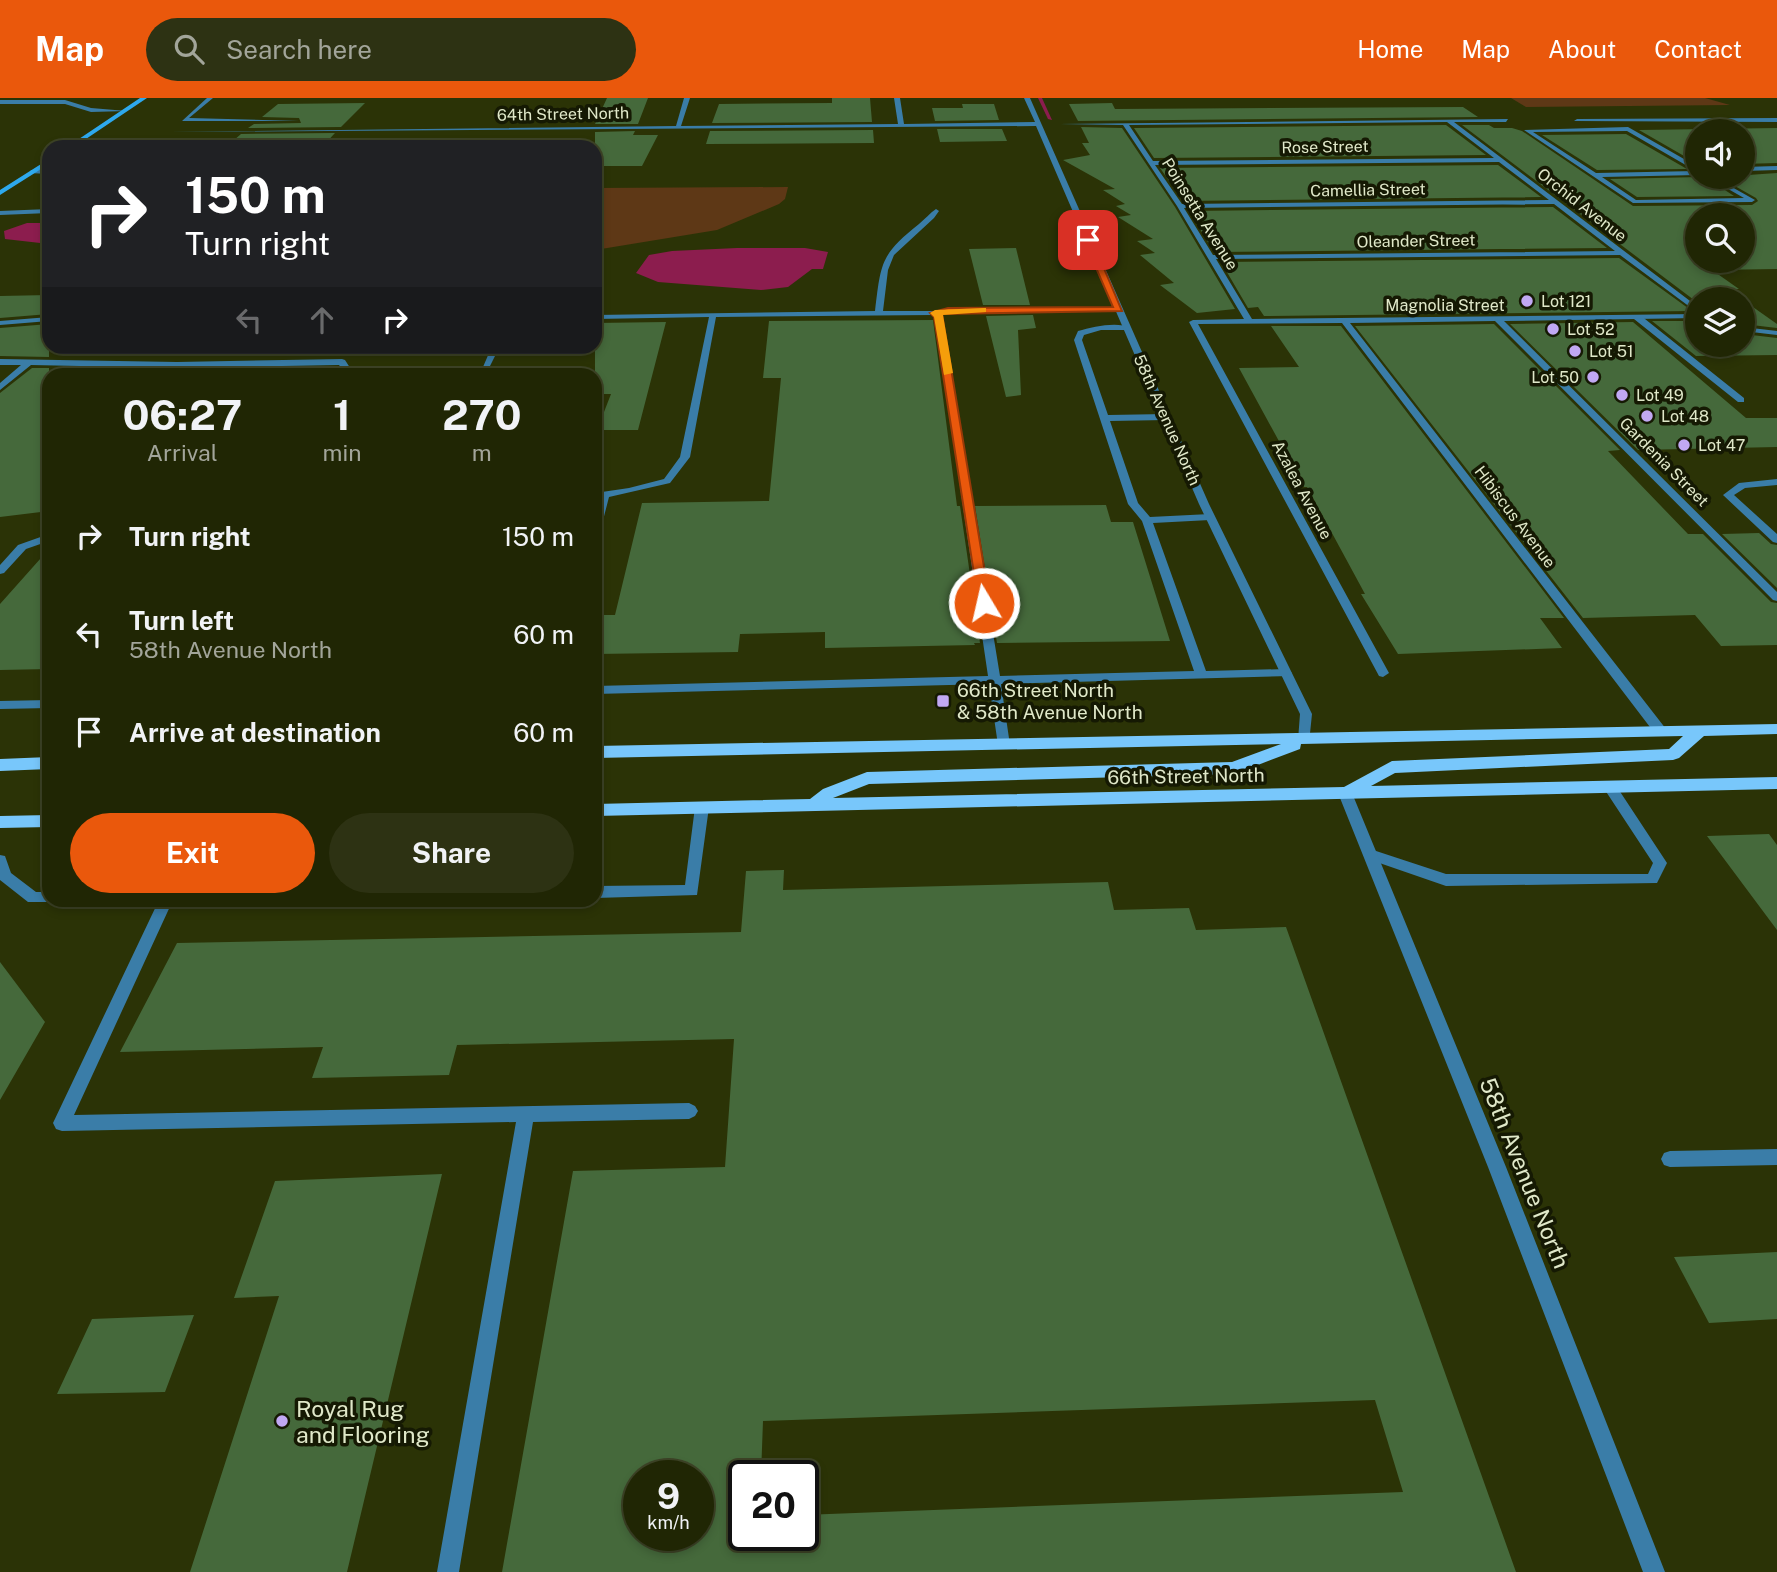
<!DOCTYPE html>
<style>
:root{--surface:#202604;--page:#2d3213;--text:#f1f3f6;--muted:#a2a59a;--line:#3d4326;--accent:#ea580c}
body{margin:0;font-family:"Public Sans",sans-serif;background:var(--page);color:var(--text);height:100vh;display:flex;flex-direction:column;font-size:26px;white-space:nowrap}
*{box-sizing:border-box;margin:0}
p{font-size:23px;color:var(--muted)}
.icon{flex:none;width:38px;height:38px;fill:none;stroke:currentColor;stroke-width:2;stroke-linecap:round;stroke-linejoin:round}
.map{position:relative;flex:1;overflow:hidden}
.details{position:absolute;left:42px;top:270px;width:560px;height:539px;display:flex;flex-direction:column;background:var(--surface);border-radius:21px;box-shadow:0 4px 10px #0003,0 0 0 2px var(--line)}
.details>*{flex:none}
.hud{position:absolute;left:42px;top:42px;width:560px;height:214px;border-radius:21px;box-shadow:0 4px 10px #0003,0 0 0 2px var(--line);background:#202124;color:#fff;overflow:hidden}
.tools{position:absolute;left:1685px;top:21px;display:grid;gap:14px}
.tools a{display:grid;place-items:center;width:70px;height:70px;border-radius:50%;background:var(--surface);box-shadow:0 4px 10px #0003,0 0 0 2px var(--line);font-size:35px}
.speed{position:absolute;left:623px;top:1362px;display:flex;gap:14px;font-size:35px;font-weight:700;text-align:center}
.speed>*{display:grid;place-content:center;width:91px;height:91px;border-radius:50%;background:var(--surface);box-shadow:0 4px 10px #0003,0 0 0 2px var(--line);line-height:1}
.speed small{font-size:18px;font-weight:400}
.speed .limit{border:4px solid #111;border-radius:10px;background:#fff;color:#111}
.pin{position:absolute;display:grid;place-items:center;width:60px;height:60px;color:#fff;margin:-30px;border-radius:14px;box-shadow:0 4px 10px #0006}
.me{position:absolute;width:77px;margin:-38px;rotate:351deg;stroke-linejoin:round;filter:drop-shadow(0 0 5px #0008)}
.turn{display:flex;align-items:center;gap:24px;height:147px;padding:0 28px;font-size:32px}
.turn .icon{width:91px;height:91px;stroke-width:2.5}
.turn b{display:block;font-size:49px;line-height:60px}
.lanes{display:flex;align-items:center;height:66px;padding:0 28px;background:#0003;justify-content:center;gap:35px;direction:ltr}
.lanes .off{opacity:.35}
.eta{display:flex;justify-content:space-evenly;align-items:center;height:119px;text-align:center}
.eta b{font-size:42px;font-weight:700;line-height:49px}
.action{display:flex;gap:14px;margin-top:auto;padding:14px 28px}
.action a{flex:1;height:80px;border-radius:42px;background:var(--accent);color:#fff;font-size:28px;font-weight:700;line-height:80px;text-align:center}
.action a+a{background:var(--page);color:var(--text)}
ul{padding:0;list-style:none}
li{display:flex;align-items:center;gap:21px;height:98px;padding:0 28px}
li div{flex:1}
li b{display:block;font-size:26px}
li em{font-style:normal}
header{display:flex;align-items:center;gap:42px;box-sizing:border-box;height:98px;padding:0 35px;background:var(--accent);color:#fff}
header strong{font-size:33px}
nav{display:flex;gap:38px;margin-inline-start:auto;font-size:24px}
.search{width:490px;height:63px;background:var(--page);display:flex;align-items:center;gap:18px;box-sizing:border-box;padding:0 24px;border-radius:38px;color:var(--muted);font-size:26px}
.map>svg:first-child{display:block}
</style>
<header>
<strong>Map</strong>
<div class="search"><svg class="icon" aria-label="search" viewBox="0 0 24 24"><circle cx="10" cy="10" r="6"/><path d="M15 15l6 6"/></svg>Search here</div>
<nav><a>Home</a><a>Map</a><a>About</a><a>Contact</a></nav>
</header>
<div class="map">
<svg width="1777" height="1474" viewBox="0 0 1777 1474">
<rect width="100%" height="100%" fill="#2b3306"/>
<path fill="#5e3816" d="M1511,0H1705L1730,7L1526,9Z
M788,89L785,101L779,106L717,132L595,152V90Z"/>
<path fill="#8c1d4e" d="M27,125H49V146L5,141L4,133Z
M737,150H805L828,154L823,171H812L788,189L761,192L658,184L636,175L649,157L672,153Z"/>
<g fill="none" stroke-linecap="round" stroke-linejoin="round">
<path fill="#8c1d4e" fill-rule="evenodd" d="M1038,0H1042L1052,22L1048,21Z"/>
</g>
<path fill="#45693b" fill-rule="evenodd" d="M607,0H648L638,26H595Z
M832,0H870L872,24L712,25L719,6L832,5Z
M365,5L341,29L248,30L254,26L301,25L299,20L262,19L278,6Z
M1112,5L1115,11L1463,9L1478,19L1078,23L1069,6Z
M962,6H994L999,22L935,23L932,10H963Z
M1446,27L1486,57L1154,60L1134,30Z
M1462,27H1489L1494,30H1512L1522,33L1633,108L1752,107L1758,103L1756,100L1719,79L1777,75V171L1712,172L1739,191H1728L1742,201H1698V205ZM1698,117H1743V163H1698Z
M1081,29L1122,30L1175,109L1235,211L1197,215L1160,187L1174,185L1140,157L1155,155L1137,143L1153,141L1118,119L1131,117L1116,108L1125,106L1103,92L1115,91L1063,62L1090,57L1082,45H1089Z
M1777,30V65L1743,66V33H1698V66L1639,32Z
M937,31H1002L1007,43L940,44Z
M873,32L874,45L706,46L710,33Z
M635,33L633,37H658L642,68H595V34Z
M335,35L322,49H226L241,36Z
M1626,36L1687,71L1597,72L1542,37Z
M1498,67L1541,99L1183,103L1160,70Z
M1700,79H1705L1734,98L1637,99L1610,81Z
M1553,109L1607,150L1214,154L1189,113Z
M1016,150L1030,207H983L969,151Z
M1619,160L1692,213L1264,218L1258,209L1248,210L1221,164Z
M49,197V216L0,220V198Z
M1743,202L1777,226V230L1743,226Z
M1033,217L1036,230L1018,232L1021,297L1006,299L986,218Z
M933,222L957,408H960L980,545H974L975,547L825,550V534L740,536L738,554L595,556V517H615L642,405L769,403L781,280H763L769,223Z
M1652,223H1698V247H1743V236L1777,240V257L1696,258Z
M666,224L638,332H597L611,296H595V225Z
M1633,224L1746,320H1777V349L1638,352L1510,226Z
M49,226V259L0,258V230Z
M1494,226L1620,352L1608,353L1688,436H1703L1771,504L1777,505V547L1721,548L1695,517L1583,520L1355,228Z
M1271,228H1341L1564,520H1540L1562,550L1398,556L1361,496H1365L1307,389H1304L1239,270L1299,269Z
M32,270H49V413L0,419V295Z
M1106,407L1111,424H1133L1170,543L997,545L975,408Z
M1759,435L1771,446L1777,447V490L1722,436Z
M49,451V571L0,572V506Z
M1769,736L1777,747V832L1707,738Z
M784,772L783,792L1108,784L1114,812L1189,810L1196,832L1286,829L1516,1474H502L573,1073L725,1069L734,941L457,947L449,977L312,980L323,949L120,954L177,845L741,834L746,773ZM1375,1302L1403,1394L803,1417V1437H744V1377H761L763,1323ZM639,1377H703L699,1437H639Z
M0,864L45,924L0,1002Z
M442,1076L347,1474H190L279,1198L234,1200L275,1083Z
M1777,1154V1221L1709,1225L1674,1159Z
M194,1217L165,1294L57,1296L92,1221Z"/>
<g fill="none" stroke-linecap="round" stroke-linejoin="round">
<path fill="#3a7da8" fill-rule="evenodd" d="M207,0H213L189,20L299,23H182Z
M0,2H65L91,10L127,13L91,14L65,6H0Z
M1628,29L1698,69V77L1602,79L1636,102L1744,100L1707,79H1714L1755,102L1752,104L1633,105L1524,32ZM1627,33L1696,73L1596,75L1533,34Z
M1777,68V72L1743,73V69Z
M31,72H49V76L29,75Z
M49,111V115L0,117V113Z
M936,111L939,113L934,120L894,157L888,172L883,213H935L948,210L1119,209L1123,211L1119,213L941,216L1000,578L1194,573L1142,423L1128,406L1074,242L1078,233C1094,229 1116,223 1131,230L1127,232H1101L1084,237L1082,242L1108,317L1166,316L1171,319L1166,322L1110,323L1138,405L1150,419L1210,416L1215,419L1210,422L1153,425L1206,573L1286,571L1292,575L1290,578L1001,586L1010,647L1004,651L998,647L989,586L595,596V588L988,578L935,219L933,217L716,219L690,359L670,385L609,399L600,434L595,437V415L599,400L595,401V395L629,390L664,381L680,359L709,219L595,221V217L875,213C881,165 880,157 919,126C925,121 930,115 936,111Z
M1634,217H1640L1744,300V304H1738L1634,221Z
M49,219V223L0,227V223Z
M1743,229L1777,233V237L1743,233Z
M492,248H500L486,276H480Z
M1777,381V387L1745,390L1734,397L1777,436V445L1773,444L1723,397L1739,385Z
M49,436V443L26,451L4,475L0,476V467L18,447Z
M49,602V610L0,611V603Z
M1610,684L1615,686L1667,765L1657,785L1446,788L1365,760L1363,756L1365,752L1370,751L1446,776H1648L1653,765L1603,689Z
M702,704L709,709L697,797L595,800V788L685,787L695,709Z
M0,757L5,758L11,775L36,794H49V802H56L54,804H28L0,782Z
M159,802H173L74,1017L689,1005L695,1008L698,1013L695,1018L689,1021L533,1024L459,1474H437L516,1024L62,1033L56,1031L53,1025Z"/>
<path fill="#3a7da8" fill-rule="evenodd" d="M684,0H690L681,28L898,26L894,0H900L904,26L1035,24L1024,0H1030L1209,406L1312,616L1309,645H1299L1298,642L1300,616L1199,406L1036,28L170,34L676,28Z
M1777,20V24L1574,23L1577,21Z
M1508,21L1506,24H1454L1698,209V215L1620,157L1216,161L1252,221L1698,216V220L1504,223L1777,494V503L1773,502L1495,223L1350,225L1666,631L1667,634L1661,638L1656,637L1342,225L1198,226L1389,575L1383,579L1379,578L1189,224L1193,222L1244,221L1177,108L1123,27L1060,26ZM1447,24L1494,60L1153,63L1129,27ZM1499,64L1549,102L1182,106L1155,67ZM1554,106L1615,153L1213,157L1184,110Z
M0,261L177,264L342,261L345,262L354,276H346L339,267L177,270L31,267L0,292V285L21,267H0Z
M1345,690L1352,695L1506,1069L1665,1474H1643L1488,1069L1338,695Z
M1777,1051V1067L1670,1069L1664,1067L1661,1061L1664,1055L1670,1053Z"/>
<path fill="#2ea9ed" fill-rule="evenodd" d="M140,0H147L74,49H67Z
M49,61V66L0,97V92Z"/>
<path fill="#78c7fb" fill-rule="evenodd" d="M1777,626V636L1704,638L1679,660L1673,662L1395,675L1371,688L1777,679V691L595,718V706L810,701L823,691L867,674L1232,664L1281,646L595,660V648ZM1683,638L1669,651L1392,663L1344,689L833,700L869,686L1234,676L1300,651L1301,646Z
M49,659V671L0,673V661Z
M49,717V729L0,730V718Z"/>
</g>
<path fill="#ea580c" stroke="#983908" stroke-width="2" d="M1088,140L1092,142L1122,213L942,216L990,505L984,509L979,508L934,219L930,215L948,210L1113,209L1084,142Z"/>
<path fill="#f59e0b" d="M983,210H986V214L943,217L953,275L944,277L934,219L930,215L935,212Z"/>
<g fill="#c1a8f3" stroke="#151903" stroke-width="2.5">
<circle cx="1527" cy="203" r="7"/>
<circle cx="1553" cy="231" r="7"/>
<circle cx="1575" cy="253" r="7"/>
<circle cx="1593" cy="279" r="7"/>
<circle cx="1622" cy="297" r="7"/>
<circle cx="1647" cy="318" r="7"/>
<circle cx="1684" cy="347" r="7"/>
<rect x="936" y="596" width="14" height="14" rx="3.5"/>
<circle cx="282" cy="1323" r="7"/>
</g>
<g text-anchor="middle" dominant-baseline="central" stroke-width="7" stroke-linejoin="round" paint-order="stroke">
<g font-size="16" fill="#e0e8c9" stroke="#151903">
<text transform="translate(563 16) rotate(-1)">64th Street North</text>
<text transform="translate(1325 49) rotate(-1)">Rose Street</text>
<text transform="translate(1368 92) rotate(-1)">Camellia Street</text>
<text transform="translate(1582 107) rotate(38)">Orchid Avenue</text>
<text transform="translate(1200 116) rotate(58)">Poinsetta Avenue</text>
<text transform="translate(1416 143) rotate(-1)">Oleander Street</text>
<text x="1445" y="207">Magnolia Street</text>
<text transform="translate(1167 322) rotate(66)">58th Avenue North</text>
<text transform="translate(1664 364) rotate(45)">Gardenia Street</text>
<text transform="translate(1302 392) rotate(62)">Azalea Avenue</text>
<text transform="translate(1515 419) rotate(53)">Hibiscus Avenue</text>
</g>
<g font-size="16" fill="#e0e8c9" stroke="#151903" text-anchor="start">
<text x="1541" y="203">Lot 121</text>
<text x="1567" y="231">Lot 52</text>
<text x="1589" y="253">Lot 51</text>
<text x="1579" y="279" text-anchor="end">Lot 50</text>
<text x="1636" y="297">Lot 49</text>
<text x="1661" y="318">Lot 48</text>
<text x="1698" y="347">Lot 47</text>
</g>
<g font-size="19" fill="#e0e8c9" stroke="#151903" text-anchor="start">
<text x="957" y="592">66th Street North<tspan x="957" dy="22">&amp; 58th Avenue North</tspan></text>
</g>
<g font-size="19" fill="#e0e8c9" stroke="#151903">
<text transform="translate(1186 678) rotate(-1)">66th Street North</text>
</g>
<g font-size="23" fill="#e0e8c9" stroke="#151903">
<text transform="translate(1525 1075) rotate(68)">58th Avenue North</text>
</g>
<g font-size="23" fill="#e0e8c9" stroke="#151903" text-anchor="start">
<text x="296" y="1310">Royal Rug<tspan x="296" dy="26">and Flooring</tspan></text>
</g>
</g>
</svg>
<div class="tools">
<a><svg class="icon" aria-label="sound" viewBox="0 0 24 24"><path d="M4 9h4l5-4v14l-5-4H4zM17 9q2 3 0 6"/></svg></a>
<a><svg class="icon" aria-label="search" viewBox="0 0 24 24"><circle cx="10" cy="10" r="6"/><path d="M15 15l6 6"/></svg></a>
<a><svg class="icon" aria-label="layers" viewBox="0 0 24 24"><path d="M12 4l9 5-9 5-9-5zM3 14l9 5 9-5"/></svg></a>
</div>
<div class="speed"><div>9<small>km/h</small></div><div class="limit">20</div></div>
<div class="pin" style="left:1088px;top:142px;background:#d93025"><svg class="icon" aria-label="arrive" viewBox="0 0 24 24"><path d="M6 21V4h12l-3 4 3 4H6"/></svg></div>
<svg class="me" style="left:984px;top:505px" viewBox="-20 -20 40 40"><circle r="17" fill="#ea580c" stroke="#fff" stroke-width="3"/><path d="M0-11L8 9 0 5-8 9z" fill="#fff"/></svg>
<div class="hud">
<div class="turn"><svg class="icon" aria-label="right" viewBox="0 0 24 24"><path d="M7 20v-9h11M14 6l5 5-5 5"/></svg><div><b>150 m</b>Turn right</div></div>
<div class="lanes"><svg class="icon off" aria-label="left" viewBox="0 0 24 24"><path d="M17 20v-9H6M10 6l-5 5 5 5"/></svg><svg class="icon off" aria-label="ahead" viewBox="0 0 24 24"><path d="M12 20V5M6 11l6-6 6 6"/></svg><svg class="icon" aria-label="right" viewBox="0 0 24 24"><path d="M7 20v-9h11M14 6l5 5-5 5"/></svg></div>
</div>
<section class="details">
<div class="eta">
<div><b>06:27</b><p>Arrival</p></div>
<div><b>1</b><p>min</p></div>
<div><b>270</b><p>m</p></div>
</div>
<ul>
<li><svg class="icon" aria-label="right" viewBox="0 0 24 24"><path d="M7 20v-9h11M14 6l5 5-5 5"/></svg><div><b>Turn right</b></div><em>150 m</em></li>
<li><svg class="icon" aria-label="left" viewBox="0 0 24 24"><path d="M17 20v-9H6M10 6l-5 5 5 5"/></svg><div><b>Turn left</b><p>58th Avenue North</p></div><em>60 m</em></li>
<li><svg class="icon" aria-label="arrive" viewBox="0 0 24 24"><path d="M6 21V4h12l-3 4 3 4H6"/></svg><div><b>Arrive at destination</b></div><em>60 m</em></li>
</ul>
<div class="action"><a>Exit</a><a>Share</a></div>
</section>
</div>
